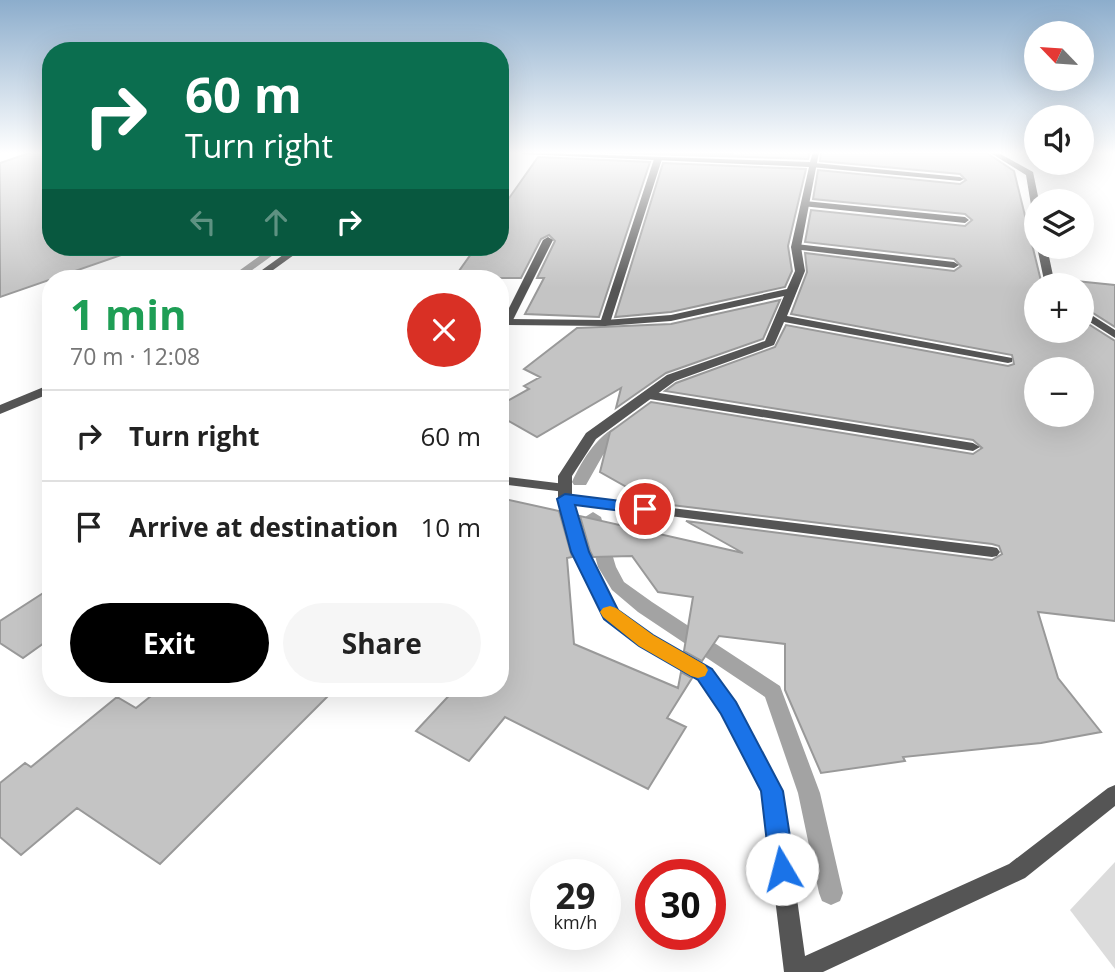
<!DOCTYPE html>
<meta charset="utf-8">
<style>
:root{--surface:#fff;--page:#f6f6f6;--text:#222;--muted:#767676;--line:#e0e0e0;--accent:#000}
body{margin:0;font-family:"Open Sans",sans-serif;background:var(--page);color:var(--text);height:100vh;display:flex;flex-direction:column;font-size:26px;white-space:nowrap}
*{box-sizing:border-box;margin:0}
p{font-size:23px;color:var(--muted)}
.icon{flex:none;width:38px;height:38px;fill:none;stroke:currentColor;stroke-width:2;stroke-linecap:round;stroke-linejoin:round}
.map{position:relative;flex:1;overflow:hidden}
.drawer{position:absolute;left:42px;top:270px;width:467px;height:427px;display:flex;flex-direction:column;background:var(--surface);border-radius:28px;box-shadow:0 7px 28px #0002}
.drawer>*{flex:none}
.hud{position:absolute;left:42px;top:42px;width:467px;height:214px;border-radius:28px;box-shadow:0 7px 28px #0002;background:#0b6e4f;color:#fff;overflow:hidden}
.needle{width:46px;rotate:295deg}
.fabs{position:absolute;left:1024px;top:21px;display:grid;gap:14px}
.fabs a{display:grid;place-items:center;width:70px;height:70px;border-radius:50%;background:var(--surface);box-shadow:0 7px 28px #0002;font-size:35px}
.speed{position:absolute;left:530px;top:859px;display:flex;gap:14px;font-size:35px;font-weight:700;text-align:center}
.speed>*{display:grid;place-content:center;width:91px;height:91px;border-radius:50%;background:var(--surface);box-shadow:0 7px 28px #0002;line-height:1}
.speed small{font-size:18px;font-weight:400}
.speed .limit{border:10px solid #d22;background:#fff;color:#111}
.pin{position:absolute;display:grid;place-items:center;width:60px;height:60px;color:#fff;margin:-30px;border:4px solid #fff;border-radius:50%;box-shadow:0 2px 7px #0007}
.me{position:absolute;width:77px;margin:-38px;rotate:352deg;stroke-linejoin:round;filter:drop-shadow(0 0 5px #0008)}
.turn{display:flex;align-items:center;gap:24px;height:147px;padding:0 28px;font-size:32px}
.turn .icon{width:91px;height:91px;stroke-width:2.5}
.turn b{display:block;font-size:49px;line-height:60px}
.lanes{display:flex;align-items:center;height:66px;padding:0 28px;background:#0003;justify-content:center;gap:35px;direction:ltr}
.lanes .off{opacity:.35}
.round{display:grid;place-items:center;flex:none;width:74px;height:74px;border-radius:37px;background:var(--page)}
.head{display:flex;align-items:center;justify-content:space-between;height:119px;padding:0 28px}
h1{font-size:42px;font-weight:700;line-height:52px;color:#1e9e55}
.action{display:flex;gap:14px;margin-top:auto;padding:14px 28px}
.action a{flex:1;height:80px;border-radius:42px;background:var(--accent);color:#fff;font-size:28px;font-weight:700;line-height:80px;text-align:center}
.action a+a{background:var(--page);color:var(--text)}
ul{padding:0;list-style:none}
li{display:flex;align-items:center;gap:21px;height:91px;padding:0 28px;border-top:2px solid var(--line)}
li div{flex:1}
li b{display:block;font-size:26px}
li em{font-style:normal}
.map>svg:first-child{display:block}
</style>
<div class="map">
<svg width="1115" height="972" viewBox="0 0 1115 972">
<rect width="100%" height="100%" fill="#fff"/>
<path fill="#dcdcdc" d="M1115,862V969L1070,910Z"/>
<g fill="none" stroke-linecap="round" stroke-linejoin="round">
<path fill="#a3a3a3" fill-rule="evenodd" d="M272,247H284L241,278H229Z
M624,424L631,428L603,455L586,485H574L572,482C582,460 600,430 624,424Z
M593,512L601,517L616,567L624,582L652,602L780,686L820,793L843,893L840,901L831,905L822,901L819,893L798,793L765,697L638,612L612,590L598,567L585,517Z"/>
</g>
<path fill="#c4c4c4" stroke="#999" stroke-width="2" fill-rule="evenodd" d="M32,152H51V247H126L127,253L0,297V163Z
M585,152L733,154V152H810L808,159Z
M821,152L987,153L1014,171L1042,285H1036V331H1082V320L1115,341V621L1038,612L1058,678L1101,732L1041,743L903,757L905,761L821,773L785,690V644L719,636L702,661L684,651L693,597L658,592L632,556L593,557L590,551L580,516L743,553L686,521L992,560L1002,554L999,546L992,544L655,503L600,472L610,432L651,402L973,454L982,448L973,440L665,391L676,383L775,347L786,325L1008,366L1014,364L1012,355L791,314L807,272L805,253L954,271L961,266L954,259L805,242L811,210L965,226L972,220L965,214L813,199L818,170L960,184L966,180L960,174L820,161ZM1036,369H1082V415H1036Z
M538,157L650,162L599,317L525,314L544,278H537L555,241L549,235L541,239L521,278H454L476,247H500V211Z
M663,163L806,169L788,246L792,271L785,287L671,312L615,317Z
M1056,279L1115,285V327L1082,306V285H1057Z
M780,300L763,339L666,373L616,408L621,388L537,437L500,416V405L529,389L524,386L540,377L524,369L577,328L671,324Z
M500,498L559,511L572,557L567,558L574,644L678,688L681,672L692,678L667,718L686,727L648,789L505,717L469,761L416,731L456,688H500Z
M51,588V638L23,658L0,643V621Z
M161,688H336L160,864L77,808L21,855L0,837V783L25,763L31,767L117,697L136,708Z"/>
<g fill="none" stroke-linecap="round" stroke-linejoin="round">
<path fill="#555" fill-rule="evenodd" d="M989,152H997L1033,172L1039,201H1036V214L1032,211L1026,175Z
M658,157L662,159L610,323L605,326L601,325L600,323L654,159Z
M814,163L960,177L964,179L960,181L811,167V163Z
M805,201L965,217L969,220L965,223L802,206L801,204Z
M548,237L553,240L511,324H503L502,322L543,240Z
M796,244L954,262L959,265L954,268L793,249L791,247Z
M1037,247H1047L1055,285H1045Z
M1082,309L1115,330V338L1082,317Z
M647,391L973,443L980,447L973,451L643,398L641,395Z
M500,476L565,484L572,488L565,492L500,484Z
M565,495L992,547L997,548L1000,552L997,556L992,557L560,502L558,499L560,496Z"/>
<path fill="#555" fill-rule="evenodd" d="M520,152L810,162L813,152H819L801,247L805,271L787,316L1012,358V362L1008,363L784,322L774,345L675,381L596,439L572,476V499L588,552L617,611L652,636L711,669L735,703L779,785L782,791L805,956L1009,864L1108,788L1115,785V806L1025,878L823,972H784L762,792L722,713L699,679L640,646L605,619L572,552L558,499V476L586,433L667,375L765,341L784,296L671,321L605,326L500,325V319L605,320L671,315L787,289L795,271L791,247L809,167L523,154Z
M294,247H305L262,278H251Z
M51,384V393L0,414V405Z"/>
</g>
<linearGradient id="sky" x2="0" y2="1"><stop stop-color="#8cadcc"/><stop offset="0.53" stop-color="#fff"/><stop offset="1" stop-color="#fff" stop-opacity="0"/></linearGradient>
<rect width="1115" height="288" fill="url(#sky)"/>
<path fill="#1a73e8" stroke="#114b97" stroke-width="2" d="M565,494L645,504L653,509L645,514L575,505L589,552L618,610L653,635L712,669L736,702L783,791L795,869L791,877L782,880L774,877L770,869L761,791L721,714L698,680L639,646L604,619L571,552L557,499Z"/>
<path fill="#f59e0b" d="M610,606L616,608L653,635L705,665L708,670L705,676L698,678L691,676L639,646L603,617L600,612L603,608Z"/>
</svg>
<div class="fabs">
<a><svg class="needle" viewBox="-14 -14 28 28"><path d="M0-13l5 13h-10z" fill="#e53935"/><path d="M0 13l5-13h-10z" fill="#767676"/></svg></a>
<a><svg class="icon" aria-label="sound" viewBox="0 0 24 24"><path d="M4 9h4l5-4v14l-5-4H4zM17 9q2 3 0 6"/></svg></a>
<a><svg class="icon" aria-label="layers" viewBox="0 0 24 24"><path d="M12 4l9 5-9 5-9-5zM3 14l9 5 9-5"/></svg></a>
<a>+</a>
<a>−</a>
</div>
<div class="speed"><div>29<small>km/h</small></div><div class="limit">30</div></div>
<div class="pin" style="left:645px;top:509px;background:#d93025"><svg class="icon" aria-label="arrive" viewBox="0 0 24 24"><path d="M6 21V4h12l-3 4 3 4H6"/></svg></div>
<svg class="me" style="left:782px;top:869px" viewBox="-20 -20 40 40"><circle r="19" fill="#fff"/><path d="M0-13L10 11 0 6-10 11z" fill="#1a73e8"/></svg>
<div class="hud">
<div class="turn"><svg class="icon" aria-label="right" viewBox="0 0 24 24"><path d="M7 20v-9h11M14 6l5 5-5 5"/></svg><div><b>60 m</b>Turn right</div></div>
<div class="lanes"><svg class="icon off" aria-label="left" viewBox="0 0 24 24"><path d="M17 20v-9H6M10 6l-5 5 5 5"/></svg><svg class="icon off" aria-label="ahead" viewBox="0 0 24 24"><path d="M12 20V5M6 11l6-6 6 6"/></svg><svg class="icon" aria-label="right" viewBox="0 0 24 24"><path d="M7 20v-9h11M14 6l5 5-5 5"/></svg></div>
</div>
<section class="drawer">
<div class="head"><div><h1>1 min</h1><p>70 m · 12:08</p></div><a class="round" style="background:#d93025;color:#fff"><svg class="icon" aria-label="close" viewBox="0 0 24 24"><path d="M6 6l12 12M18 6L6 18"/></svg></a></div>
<ul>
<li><svg class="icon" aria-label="right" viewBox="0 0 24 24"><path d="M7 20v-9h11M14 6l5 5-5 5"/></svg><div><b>Turn right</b></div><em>60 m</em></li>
<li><svg class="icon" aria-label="arrive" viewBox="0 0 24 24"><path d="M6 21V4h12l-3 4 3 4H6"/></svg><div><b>Arrive at destination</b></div><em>10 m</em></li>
</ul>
<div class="action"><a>Exit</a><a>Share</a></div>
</section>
</div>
